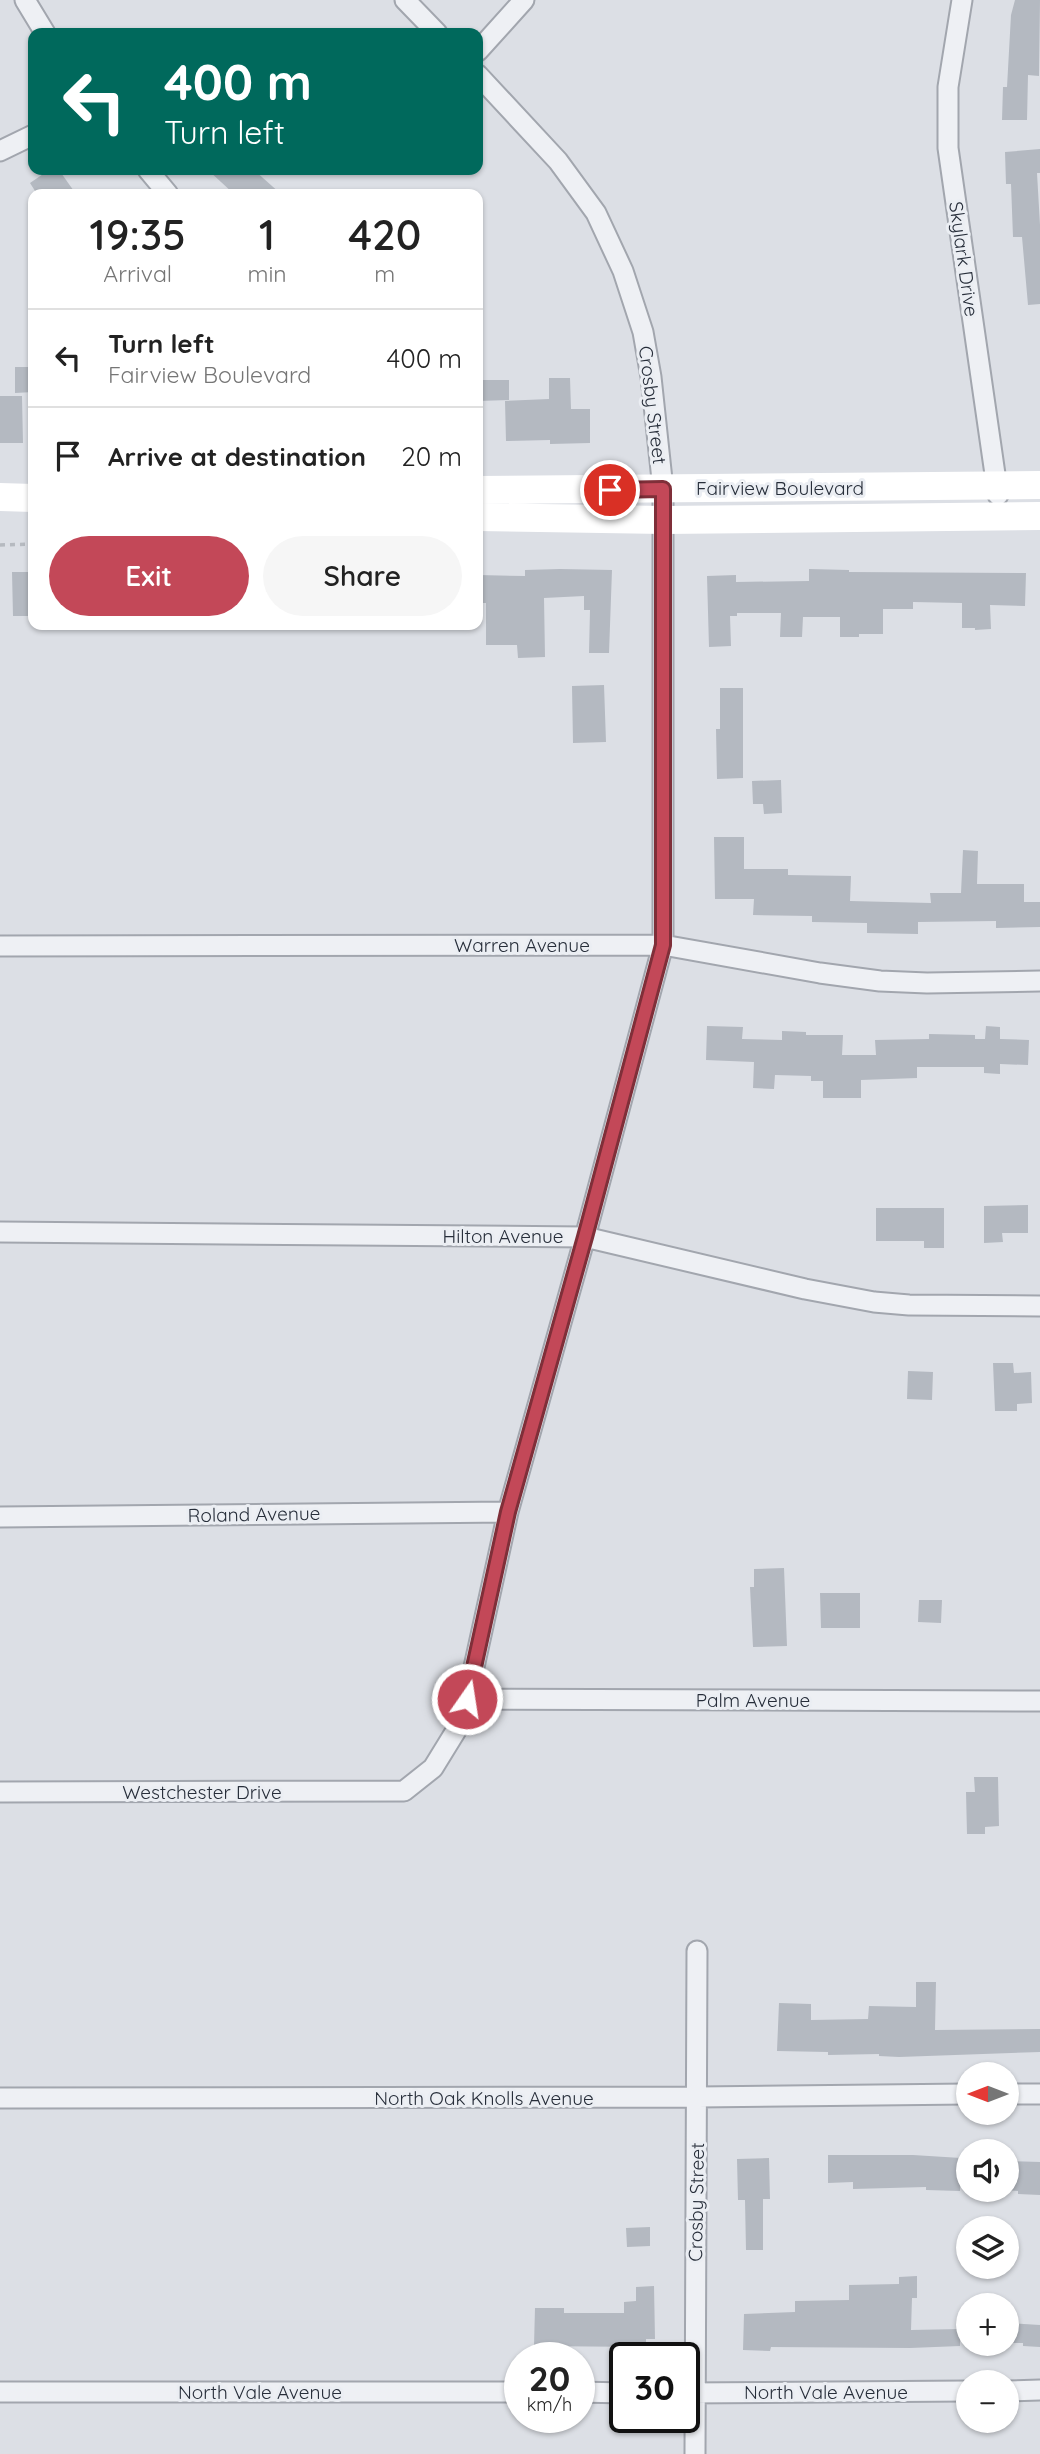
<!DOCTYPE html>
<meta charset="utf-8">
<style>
:root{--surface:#fff;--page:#f6f6f6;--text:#222;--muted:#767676;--line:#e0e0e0;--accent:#c34858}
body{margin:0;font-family:Quicksand,sans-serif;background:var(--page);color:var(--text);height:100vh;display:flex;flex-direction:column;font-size:26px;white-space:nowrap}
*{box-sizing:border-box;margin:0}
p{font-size:23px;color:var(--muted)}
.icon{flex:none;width:38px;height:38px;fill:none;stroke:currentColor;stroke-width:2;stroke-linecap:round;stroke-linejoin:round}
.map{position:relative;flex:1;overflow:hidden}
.drawer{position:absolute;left:28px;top:189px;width:455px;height:441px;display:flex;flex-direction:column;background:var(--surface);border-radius:14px;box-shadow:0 2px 5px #0004}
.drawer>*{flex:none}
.hud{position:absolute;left:28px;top:28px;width:455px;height:147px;border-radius:14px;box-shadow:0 2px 5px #0004;background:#00695c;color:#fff;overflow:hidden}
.needle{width:46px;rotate:270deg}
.buttons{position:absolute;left:956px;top:2062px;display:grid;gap:14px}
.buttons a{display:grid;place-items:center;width:63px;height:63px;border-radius:50%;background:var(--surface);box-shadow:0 2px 5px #0004;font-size:35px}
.speed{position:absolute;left:504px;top:2342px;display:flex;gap:14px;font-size:35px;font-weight:700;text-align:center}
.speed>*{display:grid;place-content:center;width:91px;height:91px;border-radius:50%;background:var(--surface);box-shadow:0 2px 5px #0004;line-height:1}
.speed small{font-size:18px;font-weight:400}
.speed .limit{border:4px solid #111;border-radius:10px;background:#fff;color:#111}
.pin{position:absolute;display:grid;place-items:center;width:60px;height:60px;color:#fff;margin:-30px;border:4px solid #fff;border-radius:50%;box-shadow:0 2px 7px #0007}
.me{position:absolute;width:77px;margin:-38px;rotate:13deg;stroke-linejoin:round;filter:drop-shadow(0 0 5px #0008)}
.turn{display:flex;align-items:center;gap:24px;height:147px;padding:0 21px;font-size:32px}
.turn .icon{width:91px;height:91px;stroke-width:2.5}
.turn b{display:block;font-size:49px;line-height:60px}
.eta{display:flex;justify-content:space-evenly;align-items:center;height:119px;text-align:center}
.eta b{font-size:42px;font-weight:600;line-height:49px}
.button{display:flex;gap:14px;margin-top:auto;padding:14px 21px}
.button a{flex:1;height:80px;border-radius:42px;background:var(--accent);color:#fff;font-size:28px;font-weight:600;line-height:80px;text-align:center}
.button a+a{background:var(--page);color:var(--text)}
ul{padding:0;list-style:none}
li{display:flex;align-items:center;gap:21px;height:98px;padding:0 21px;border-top:2px solid var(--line)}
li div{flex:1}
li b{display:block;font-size:26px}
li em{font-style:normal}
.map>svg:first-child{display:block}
</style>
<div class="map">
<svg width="1040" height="2454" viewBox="0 0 1040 2454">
<rect width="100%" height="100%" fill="#dcdfe5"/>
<path fill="#b4b9c1" d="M1015,0H1040L1039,76L1028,75L1027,120H1002L1003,87H1007L1011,15Z
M1040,149V173H1037L1040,225V304L1028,305L1022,237H1013L1011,184H1006L1005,152Z
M49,170H59L76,194H37L30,183Z
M208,170H254L281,194H234Z
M15,367H33V392L15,393Z
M549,378H570L571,409H590V443L550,444V440L506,441L505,401L549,399Z
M478,380H509V400L478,401Z
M0,396H22L23,443H0Z
M560,569L612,570L609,653H589L590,610H584V596L544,598L545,657L518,658L517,645H486V603H478V575L525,576V570Z
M809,569L849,570V572L1026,573L1025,606L990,605L991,629L975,630V628H962V603L913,602V609H883V634H859V637H840V617H803L802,637H780L781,613H737V616H730L731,646L709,647L707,576L736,575V582L809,581Z
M12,572H32L33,616H13Z
M604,685L606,742L573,743L572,686Z
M720,688H743V778L717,779L716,729H720Z
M781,780L782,813L764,814L763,804H753L752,781Z
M714,837H744V869H788V875L851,876L850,901L931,903L930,893H961L963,850L978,851L977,884H1024V902H1040V927L996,928V921L918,922V934L867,933V923L812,922V916L753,915L754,899H715Z
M707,1026L743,1027L742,1039L782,1040V1031L806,1032V1035H843L842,1055H876L875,1040L929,1039V1034L975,1035V1039H985L986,1026L1000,1027V1039L1029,1040L1028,1065L1000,1064V1074L984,1073V1067H917V1078L861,1080V1098H823V1081H811V1076L775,1075L774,1089L753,1088L754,1062L706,1060Z
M1028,1205V1233H1002L1003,1242L984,1243V1206Z
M876,1208H944V1248H924V1241H876Z
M993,1363H1013L1014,1373L1031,1372L1032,1403L1017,1404V1411H995Z
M908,1371L933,1372L932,1400L907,1399Z
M784,1568L787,1646L753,1647L750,1587H754V1569Z
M820,1593H860V1628H821Z
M919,1600H942L941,1623L918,1622Z
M974,1777H998L999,1826L985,1827V1834H967L966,1792H975Z
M916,1982H936L935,2030L1040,2029V2052L899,2057L879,2056V2054L828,2055V2052L777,2051L779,2003L811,2004V2020L868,2019L869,2006L916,2007Z
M828,2155H913L961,2158L960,2191L926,2190V2187L853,2189V2182L828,2183Z
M769,2158L770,2199H763V2250H746L745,2200H738L737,2159Z
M1011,2161L1040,2162V2195L1018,2194V2191L1006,2190V2166H1011Z
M650,2227V2246L627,2247L626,2228Z
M917,2276V2298H912L911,2330L960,2329V2346L910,2348L771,2347L770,2351L743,2350L744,2314L795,2312V2301L849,2300V2285L899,2284V2277Z
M654,2286L655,2339H646V2347L534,2346L535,2308H564V2313H624V2302L636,2301V2287Z
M1006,2323L1040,2325V2347L1023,2346V2343H1006Z"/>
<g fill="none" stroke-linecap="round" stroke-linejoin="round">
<g stroke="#a2a6ae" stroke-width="23">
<path id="street" d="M25,0L45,33
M405,0L437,33
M962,0L948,87V148L998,495
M478,51L524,0
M0,151L33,135
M148,170L168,194
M0,946L663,945L820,973L880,981L927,983L1040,981
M0,1232L585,1237L805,1289L874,1302L909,1305L1040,1306
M0,1517L508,1512
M467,1699L1040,1701
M0,1792L404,1791L433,1768L457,1729L467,1699L508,1512L585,1237L663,945V489L651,377L643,332L623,271L596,213L558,161L478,75
M1006,2094H1040
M0,2098L698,2097L968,2094
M1006,2391L1040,2390
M0,2392H520
M579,2392L625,2393
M684,2393L968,2391
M695,2454L697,1951"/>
</g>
<path stroke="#b6bac0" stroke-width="3.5" stroke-dasharray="5 5" stroke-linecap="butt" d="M0,545L33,544"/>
<use href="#street" stroke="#eef0f4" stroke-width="19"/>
<path stroke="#fff" stroke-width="28" d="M478,490L1040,485
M0,497L33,498
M478,517L664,520L1040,516"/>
</g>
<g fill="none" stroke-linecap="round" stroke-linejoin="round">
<g stroke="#7f2f39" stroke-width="18">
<path id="route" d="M467,1699L508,1512L585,1237L663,945V489L610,490"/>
</g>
<use href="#route" stroke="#c34858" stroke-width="12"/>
</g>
<g text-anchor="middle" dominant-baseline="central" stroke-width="6" stroke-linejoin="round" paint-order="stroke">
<g font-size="19" fill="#272e3a" stroke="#ebeef3">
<text transform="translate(964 259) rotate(82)">Skylark Drive</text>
<text transform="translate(653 405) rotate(83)">Crosby Street</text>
<text x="780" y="488">Fairview Boulevard</text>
<text x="522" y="945">Warren Avenue</text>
<text x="503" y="1236">Hilton Avenue</text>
<text transform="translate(254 1514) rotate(-1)">Roland Avenue</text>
<text x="753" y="1700">Palm Avenue</text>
<text x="202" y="1792">Westchester Drive</text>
<text x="484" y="2098">North Oak Knolls Avenue</text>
<text transform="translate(696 2202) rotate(-89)">Crosby Street</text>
<text x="260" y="2392">North Vale Avenue</text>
<text x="826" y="2392">North Vale Avenue</text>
</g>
</g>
</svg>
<div class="buttons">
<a><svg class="needle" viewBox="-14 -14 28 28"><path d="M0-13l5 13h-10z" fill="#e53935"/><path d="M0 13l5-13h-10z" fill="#767676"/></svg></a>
<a><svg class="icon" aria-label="sound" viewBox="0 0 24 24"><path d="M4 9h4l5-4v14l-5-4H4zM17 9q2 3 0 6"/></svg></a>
<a><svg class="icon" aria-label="layers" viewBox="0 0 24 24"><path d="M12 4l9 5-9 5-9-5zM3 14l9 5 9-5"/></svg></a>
<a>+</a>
<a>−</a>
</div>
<div class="speed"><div>20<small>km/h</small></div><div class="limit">30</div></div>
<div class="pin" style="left:610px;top:490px;background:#d93025"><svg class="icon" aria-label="arrive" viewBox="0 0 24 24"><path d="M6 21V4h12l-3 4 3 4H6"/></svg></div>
<svg class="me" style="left:467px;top:1699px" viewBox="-20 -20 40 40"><circle r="17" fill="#c34858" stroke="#fff" stroke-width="3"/><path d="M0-11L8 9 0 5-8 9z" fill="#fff"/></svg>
<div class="hud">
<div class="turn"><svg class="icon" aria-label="left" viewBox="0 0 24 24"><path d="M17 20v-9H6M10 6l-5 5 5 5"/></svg><div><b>400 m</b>Turn left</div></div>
</div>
<section class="drawer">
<div class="eta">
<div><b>19:35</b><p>Arrival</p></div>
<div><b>1</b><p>min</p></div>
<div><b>420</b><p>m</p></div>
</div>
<ul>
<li><svg class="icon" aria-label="left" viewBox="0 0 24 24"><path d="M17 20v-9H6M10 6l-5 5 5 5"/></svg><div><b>Turn left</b><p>Fairview Boulevard</p></div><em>400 m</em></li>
<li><svg class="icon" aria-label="arrive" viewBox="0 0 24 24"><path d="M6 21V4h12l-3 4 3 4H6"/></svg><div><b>Arrive at destination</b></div><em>20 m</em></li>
</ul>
<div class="button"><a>Exit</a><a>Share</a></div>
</section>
</div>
